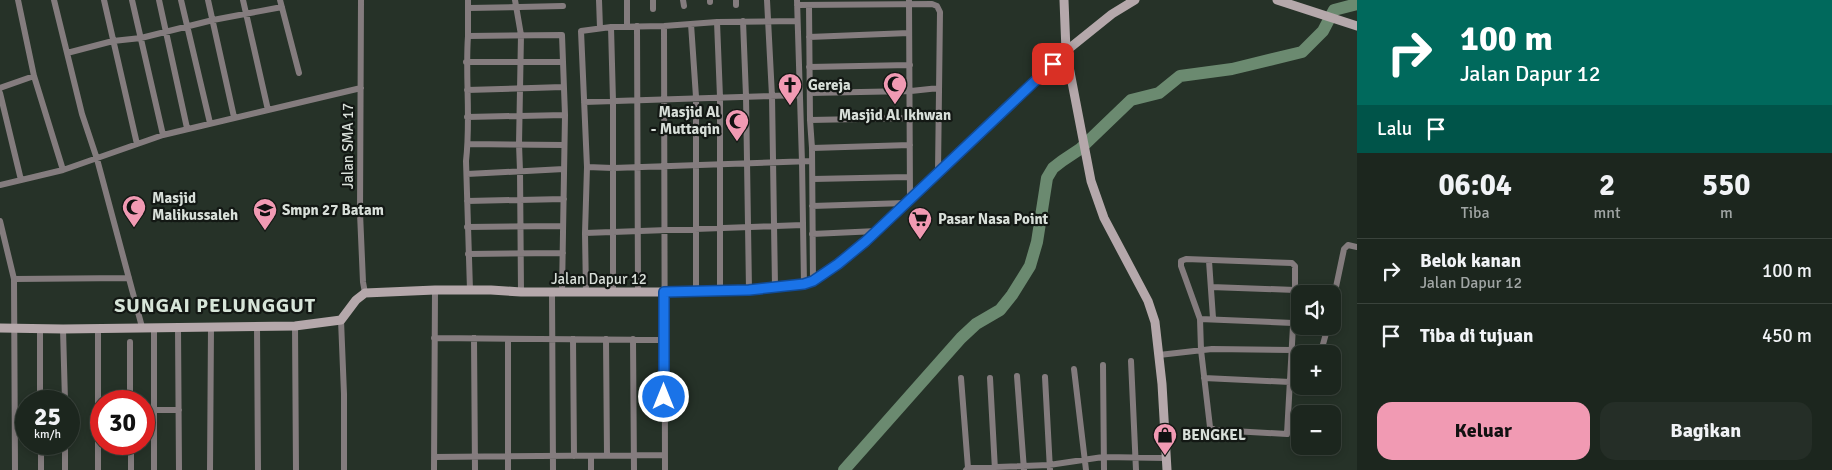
<!DOCTYPE html>
<html lang="id">
<meta charset="utf-8">
<style>
:root{--surface:#1c261e;--page:#252e27;--text:#f1f3f6;--muted:#a0a5a4;--line:#3a433c;--accent:#f19ab3}
body{margin:0;font-family:Signika,sans-serif;background:var(--page);color:var(--text);height:100vh;display:flex;flex-direction:column;font-size:19px;white-space:nowrap}
*{box-sizing:border-box;margin:0}
p{font-size:16px;color:var(--muted)}
.icon{flex:none;width:28px;height:28px;fill:none;stroke:currentColor;stroke-width:2;stroke-linecap:round;stroke-linejoin:round}
.map{position:relative;flex:1;overflow:hidden}
.panel{display:flex;flex-direction:column;background:var(--surface);width:475px}
.panel>*{flex:none}
.guide{background:#00695c;color:#fff;overflow:hidden}
.controls{position:absolute;left:1291px;top:285px;display:grid;gap:10px}
.controls a{display:grid;place-items:center;width:50px;height:50px;border-radius:10px;background:var(--surface);box-shadow:0 2px 8px #0003,0 0 0 1px var(--line);font-size:25px}
.speed{position:absolute;left:15px;top:390px;display:flex;gap:10px;font-size:25px;font-weight:700;text-align:center}
.speed>*{display:grid;place-content:center;width:65px;height:65px;border-radius:50%;background:var(--surface);box-shadow:0 2px 8px #0003,0 0 0 1px var(--line);line-height:1}
.speed small{font-size:12px;font-weight:400}
.speed .limit{border:8px solid #d22;background:#fff;color:#111}
.pin{position:absolute;display:grid;place-items:center;width:42px;height:42px;color:#fff;margin:-21px;border-radius:10px;box-shadow:0 2px 8px #0006}
.me{position:absolute;width:55px;margin:-28px;rotate:0deg;stroke-linejoin:round;filter:drop-shadow(0 0 4px #0008)}
.turn{display:flex;align-items:center;gap:18px;height:105px;padding:0 20px;font-size:22px}
.turn .icon{width:65px;height:65px;stroke-width:2.5}
.turn b{display:block;font-size:35px;line-height:42px}
.then{display:flex;align-items:center;height:48px;padding:0 20px;background:#0003;gap:10px;font-size:19px}
.eta{display:flex;justify-content:space-evenly;align-items:center;height:85px;text-align:center}
.eta b{font-size:30px;font-weight:800;line-height:35px}
.cta{display:flex;gap:10px;margin-top:auto;padding:10px 20px}
.cta a{flex:1;height:58px;border-radius:15px;background:var(--accent);color:#111;font-size:20px;font-weight:800;line-height:58px;text-align:center}
.cta a+a{background:var(--page);color:var(--text)}
ul{padding:0;list-style:none}
li{display:flex;align-items:center;gap:15px;height:65px;padding:0 20px;border-top:1px solid var(--line)}
li div{flex:1}
li b{display:block;font-size:19px}
li em{font-style:normal}
main{display:flex;flex:1;min-height:0}
.map>svg:first-child{display:block}
</style>
<main>
<div class="map">
<svg width="1357" height="470" viewBox="0 0 1357 470">
<rect width="100%" height="100%" fill="#263228"/>
<g fill="none" stroke-linecap="round" stroke-linejoin="round">
<path stroke="#6b8a70" stroke-width="12" d="M844,470L961,338L976,324L1000,310L1012,295L1030,266L1037,242L1047,178L1053,168L1062,161L1080,149L1131,100L1159,93L1180,76L1232,69L1302,52L1323,31L1334,10L1357,4"/>
<path stroke="#847c7e" stroke-width="6" d="M18,0L34,76L63,170
M54,0L82,114L97,159L142,327
M104,0L137,144
M132,0L163,135
M159,0L187,128
M181,0L210,123
M208,0L234,117
M280,0L299,73
M361,0L360,213L363,282L365,293
M468,0V36
M515,0L521,35L519,144L520,171L521,292
M599,0L600,28
M627,0V26
M653,0V9
M683,0L684,6
M710,0V2
M736,0V5
M767,0L772,96L775,287
M797,0L802,162L804,284
M909,1L910,199
M797,5L932,4L937,6L940,12L938,171
M809,5L810,120L812,148L813,281
M469,8L563,6
M743,21L746,96L749,290
M717,22L720,97V291
M691,24L696,97V291
M637,26L638,292
M664,26L665,470
M611,27L613,101V293
M809,37L909,33
M67,53L113,41L141,38L213,20L282,7
M466,62H562
M809,67L910,65
M0,88L34,76
M467,90L563,87
M0,93L21,180
M810,93L911,91L939,88
M584,102L800,95
M268,110L361,88
M467,117L565,115
M810,120L911,118
M468,144L564,145
M812,148L910,145
M587,167L613,168L812,161
M467,174L564,169
M813,179L909,177
M0,185L63,170L163,135L268,110L243,0
M467,201L564,199
M812,206L906,203
M0,221L14,279L15,470
M467,227L563,226
M585,233L803,225
M812,234L877,231
M468,254L563,253
M1186,259L1292,263L1295,266V290L1287,434L1215,430L1210,427L1201,350L1200,319L1181,266V261Z
M1209,261L1213,318
M14,279L129,278
M1211,287L1295,290
M470,290L466,161C471,119 465,77 468,36L562,35L565,115L562,292
M552,292L553,470
M586,293L585,233L587,167L581,31L611,27L664,26L717,22L797,21
M1332,306L1344,249L1348,245L1357,247
M1200,319L1293,323
M341,320L344,394V470
M257,326L258,470
M295,326L296,470
M40,328V401
M98,328V470
M178,328L179,470
M63,329L65,401
M434,338L664,340
M474,338L475,470
M573,339L574,456
M606,339L607,455
M633,339L634,470
M130,342V401
M1322,348L1328,326
M1159,355L1212,349L1292,350
M1131,361L1136,470
M1103,365L1104,470
M1074,369L1086,470
M1017,376L1024,470
M1045,377L1050,470
M961,378L968,468
M990,378L995,470
M1204,378L1290,382
M144,410H179
M41,444V470
M131,444V470
M591,456V470
M434,457L664,455
M65,470V444
M154,470V328
M210,470L211,327
M434,470L435,290
M508,470V339
M966,470L968,468L1049,465L1103,457L1166,458"/>
<path stroke="#b5a8ab" stroke-width="9" d="M1064,0L1066,51L1091,181L1104,218L1148,301L1155,322L1162,384L1167,470
M1277,0L1357,26
M0,328L63,329L295,326L341,320L356,300L365,293L435,290H491L521,292H664L749,290L804,284L813,281L838,264L866,241L1066,51L1112,14L1135,0"/>
</g>
<g fill="none" stroke-linecap="round" stroke-linejoin="round">
<g stroke="#114b97" stroke-width="12">
<path id="route" d="M664,397V292L749,290L804,284L813,281L838,264L866,241L1053,64"/>
</g>
<use href="#route" stroke="#1a73e8" stroke-width="9"/>
</g>
<defs>
<g id="mosque-pin" transform="scale(1.25)"><path d="M0 17L-7.5 6A9.5 9.5 0 1 1 7.5 6Z" fill="#f19ab3" stroke="#131814"/><path d="M3.5-4.9A6 6 0 1 0 3.5 4.9A5 5 0 1 1 3.5-4.9Z" fill="#111"/></g>
<g id="church-pin" transform="scale(1.25)"><path d="M0 17L-7.5 6A9.5 9.5 0 1 1 7.5 6Z" fill="#f19ab3" stroke="#131814"/><path d="M-1.2-6h2.4v3.5h3.3v2.4h-3.3V6h-2.4V-.1h-3.3v-2.4h3.3Z" fill="#111"/></g>
<g id="school-pin" transform="scale(1.25)"><path d="M0 17L-7.5 6A9.5 9.5 0 1 1 7.5 6Z" fill="#f19ab3" stroke="#131814"/><path d="M0-5L7-2L0 1L-7-2ZM-4 1L0 2.5L4 1V4Q0 6-4 4Z" fill="#111"/></g>
<g id="supermarket-pin" transform="scale(1.25)"><path d="M0 17L-7.5 6A9.5 9.5 0 1 1 7.5 6Z" fill="#f19ab3" stroke="#131814"/><path d="M-6-5.5h2.5l.6 2H6L4.5 2H-2.5L-4.4-4H-6ZM-1.5 3.2a1.3 1.3 0 1 0 .1 0ZM3 3.2a1.3 1.3 0 1 0 .1 0Z" fill="#111"/></g>
<g id="shop-pin" transform="scale(1.25)"><path d="M0 17L-7.5 6A9.5 9.5 0 1 1 7.5 6Z" fill="#f19ab3" stroke="#131814"/><path d="M-5-2.5h2.3a2.7 3.5 0 0 1 5.4 0H5L5.5 6h-11ZM-1.5-2.5h3a1.5 2.3 0 0 0-3 0Z" fill="#111"/></g>
</defs>
<g fill-rule="evenodd">
<use href="#mosque-pin" x="895" y="84"/>
<use href="#church-pin" x="790" y="85"/>
<use href="#mosque-pin" x="737" y="121"/>
<use href="#mosque-pin" x="134" y="207"/>
<use href="#school-pin" x="265" y="210"/>
<use href="#supermarket-pin" x="920" y="219"/>
<use href="#shop-pin" x="1165" y="435"/>
</g>
<g text-anchor="middle" dominant-baseline="central" stroke-width="4.5" stroke-linejoin="round" paint-order="stroke">
<g font-size="15" font-weight="bold" fill="#d8dfd9" stroke="#131814" text-anchor="start">
<text x="808" y="85">Gereja</text>
<text x="720" y="112" text-anchor="end">Masjid Al<tspan x="720" dy="17">- Muttaqin</tspan></text>
<text x="895" y="115" text-anchor="middle">Masjid Al Ikhwan</text>
<text x="152" y="198">Masjid<tspan x="152" dy="17">Malikussaleh</tspan></text>
<text x="282" y="210">Smpn 27 Batam</text>
<text x="938" y="219">Pasar Nasa Point</text>
<text x="1182" y="435">BENGKEL</text>
</g>
<g font-size="15" fill="#d8dfd9" stroke="#131814">
<text transform="translate(348 146) rotate(-90)">Jalan SMA 17</text>
<text x="599" y="279">Jalan Dapur 12</text>
</g>
<g font-size="20" font-weight="bold" letter-spacing="1" fill="#d7e5d9" stroke="#131814">
<text x="215" y="305">SUNGAI PELUNGGUT</text>
</g>
</g>
</svg>
<div class="controls">
<a><svg class="icon" aria-label="sound" viewBox="0 0 24 24"><path d="M4 9h4l5-4v14l-5-4H4zM17 9q2 3 0 6"/></svg></a>
<a>+</a>
<a>−</a>
</div>
<div class="speed"><div>25<small>km/h</small></div><div class="limit">30</div></div>
<div class="pin" style="left:1053px;top:64px;background:#d93025"><svg class="icon" aria-label="arrive" viewBox="0 0 24 24"><path d="M6 21V4h12l-3 4 3 4H6"/></svg></div>
<svg class="me" style="left:664px;top:397px" viewBox="-20 -20 40 40"><circle r="17" fill="#1a73e8" stroke="#fff" stroke-width="3"/><path d="M0-11L8 9 0 5-8 9z" fill="#fff"/></svg>
</div>
<section class="panel">
<div class="guide">
<div class="turn"><svg class="icon" aria-label="right" viewBox="0 0 24 24"><path d="M7 20v-9h11M14 6l5 5-5 5"/></svg><div><b>100 m</b>Jalan Dapur 12</div></div>
<div class="then">Lalu<svg class="icon" aria-label="arrive" viewBox="0 0 24 24"><path d="M6 21V4h12l-3 4 3 4H6"/></svg></div>
</div>
<div class="eta">
<div><b>06:04</b><p>Tiba</p></div>
<div><b>2</b><p>mnt</p></div>
<div><b>550</b><p>m</p></div>
</div>
<ul>
<li><svg class="icon" aria-label="right" viewBox="0 0 24 24"><path d="M7 20v-9h11M14 6l5 5-5 5"/></svg><div><b>Belok kanan</b><p>Jalan Dapur 12</p></div><em>100 m</em></li>
<li><svg class="icon" aria-label="arrive" viewBox="0 0 24 24"><path d="M6 21V4h12l-3 4 3 4H6"/></svg><div><b>Tiba di tujuan</b></div><em>450 m</em></li>
</ul>
<div class="cta"><a>Keluar</a><a>Bagikan</a></div>
</section>
</main>
